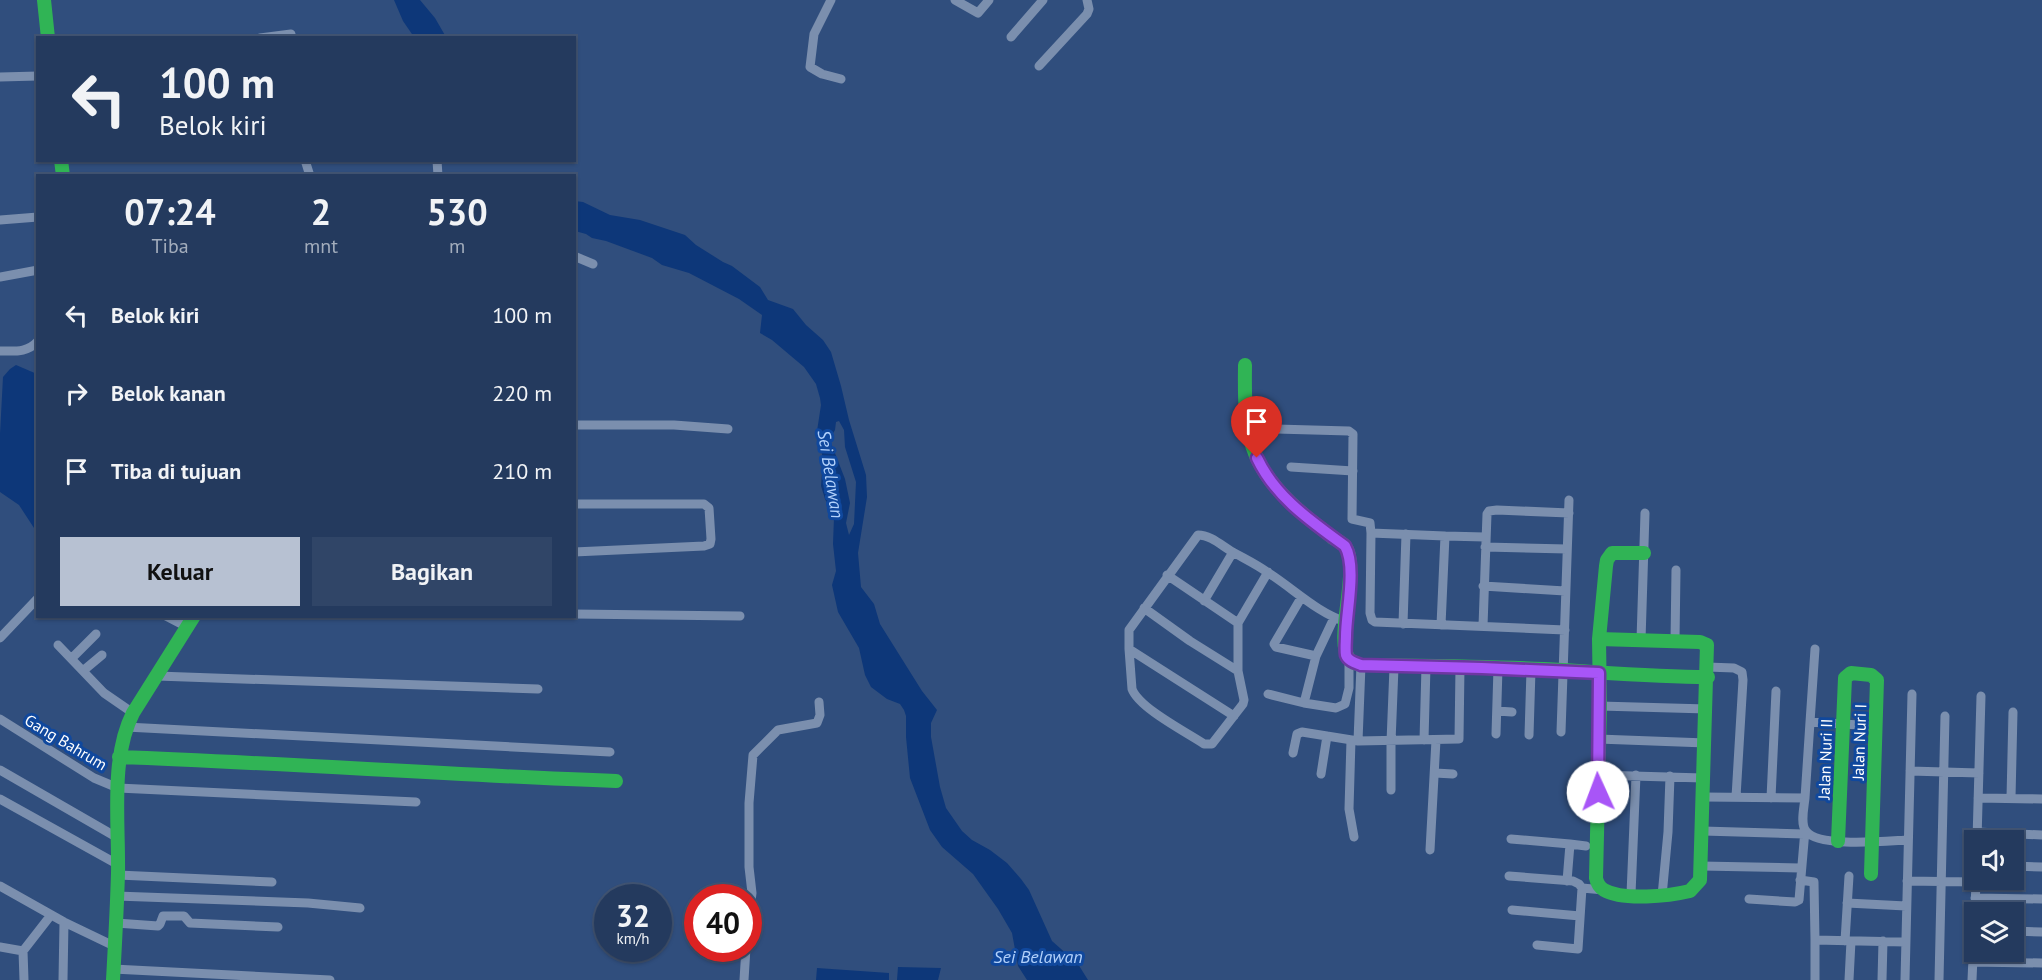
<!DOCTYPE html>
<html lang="id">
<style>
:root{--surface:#243a5e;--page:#304567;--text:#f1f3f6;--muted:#a3adbc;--line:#415473;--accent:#b7c1d2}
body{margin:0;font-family:"PT Sans",sans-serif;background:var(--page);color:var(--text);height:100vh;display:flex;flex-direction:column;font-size:22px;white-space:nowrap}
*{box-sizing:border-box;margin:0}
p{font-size:20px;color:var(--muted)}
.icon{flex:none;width:33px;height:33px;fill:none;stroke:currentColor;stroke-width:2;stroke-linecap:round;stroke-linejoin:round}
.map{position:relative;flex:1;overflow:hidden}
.drawer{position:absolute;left:36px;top:174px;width:540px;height:444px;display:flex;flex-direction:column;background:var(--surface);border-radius:0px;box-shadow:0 2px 4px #0004,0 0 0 2px var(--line)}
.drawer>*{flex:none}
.banner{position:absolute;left:36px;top:36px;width:540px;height:126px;border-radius:0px;box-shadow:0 2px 4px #0004,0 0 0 2px var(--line);background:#243a5e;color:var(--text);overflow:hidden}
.buttons{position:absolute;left:1964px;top:830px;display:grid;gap:12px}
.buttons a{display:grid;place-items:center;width:60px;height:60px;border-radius:0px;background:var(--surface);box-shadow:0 2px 4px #0004,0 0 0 2px var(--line);font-size:30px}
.speed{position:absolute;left:594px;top:884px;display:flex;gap:12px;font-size:30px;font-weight:700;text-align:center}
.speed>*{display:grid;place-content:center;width:78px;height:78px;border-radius:50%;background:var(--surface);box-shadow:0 2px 4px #0004,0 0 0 2px var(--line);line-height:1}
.speed small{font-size:15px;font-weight:400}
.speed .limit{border:9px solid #d22;background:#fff;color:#111}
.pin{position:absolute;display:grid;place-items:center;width:51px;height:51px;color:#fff;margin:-62px -26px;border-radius:50% 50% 50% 0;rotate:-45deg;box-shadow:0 0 6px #0007}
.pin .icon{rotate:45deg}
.me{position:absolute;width:66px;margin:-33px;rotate:358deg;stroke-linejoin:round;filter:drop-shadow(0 0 4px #0008)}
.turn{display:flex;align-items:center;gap:21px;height:126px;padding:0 24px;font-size:27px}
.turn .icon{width:78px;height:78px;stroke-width:2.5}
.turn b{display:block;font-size:42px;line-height:51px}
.eta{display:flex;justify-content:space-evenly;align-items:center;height:102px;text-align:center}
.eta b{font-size:36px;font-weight:600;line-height:42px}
.cta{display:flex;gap:12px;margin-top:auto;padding:12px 24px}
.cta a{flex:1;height:69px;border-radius:0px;background:var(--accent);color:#111;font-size:24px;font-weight:600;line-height:69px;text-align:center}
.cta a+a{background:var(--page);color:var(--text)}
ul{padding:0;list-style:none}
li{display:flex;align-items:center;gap:18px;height:78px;padding:0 24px}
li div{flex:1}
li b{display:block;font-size:22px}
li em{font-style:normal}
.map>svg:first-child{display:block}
</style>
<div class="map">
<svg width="2042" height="980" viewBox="0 0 2042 980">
<rect width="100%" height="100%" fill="#304e7d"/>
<path fill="#0d3779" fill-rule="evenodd" d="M394,0H420L435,18L446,37H414L403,21Z
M575,201L583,202L610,215L640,220L685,235L696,245L723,262L732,266L760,287L768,300L793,309L806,325L823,340L831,352L841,386L849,420L866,475L867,497L858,553L861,587L874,604L880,624L922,691L937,710L931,723V737L940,787L946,808L962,831L972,840L990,850L1007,863L1021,879L1029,890L1052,941L1078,964L1088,980H1027L1018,966L1012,933L998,909L973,874L942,847L930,830L910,778L906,737V716L904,710L900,704L887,699L871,687L865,675L859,648L838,612L832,585L836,571L833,544L834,517L825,499L821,486L823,459L817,431L821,405L820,398L816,384L804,367L772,340L760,333L762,315L739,299L689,273L662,265L652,258L606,241L592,238L586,234L575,231ZM839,421L844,430L845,447L856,482L854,524L849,535L846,523L850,503L845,479L831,443V437L835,430L836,422Z
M16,365L37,374V529L34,528L19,505L0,492V434L3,377L10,369Z
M898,967L941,968L938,980H897Z
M817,968L889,973V980H816Z"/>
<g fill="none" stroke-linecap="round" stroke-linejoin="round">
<path stroke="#7b8fae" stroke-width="9" d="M831,0L814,34L810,67L822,74L841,79
M955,0L978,13L989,0
M1011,37L1043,0
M260,38L291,34
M1039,66L1087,14L1089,9L1087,0
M0,77L38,76
M305,160L310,176
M437,160L438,176
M0,220L38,217
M574,256L593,264
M0,277L38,270
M0,351C15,351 27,353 38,341
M574,425H674L728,429
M1276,429L1349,431L1353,434L1352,519L1370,523L1371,533
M1291,467L1353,471
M574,504H704L709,508L711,539L710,544L704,546L574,552
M1445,536L1371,533L1370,613L1372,620L1375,622L1565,630
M1485,547L1567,549
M1167,575L1238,623
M1483,586L1565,591
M1301,598L1274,644L1276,647L1316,656
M1204,601L1233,552
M1144,608L1190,641L1238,671
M574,614L740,616
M166,616L189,628
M1334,618L1316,656L1304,703L1336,708L1345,704L1349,688V660
M1403,624L1406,534
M1441,625L1445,536L1485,537
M1483,626L1487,514L1489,511L1497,510L1569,513
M0,638L38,598
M1641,640L1645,513
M1675,641L1676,570
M58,645L104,693L133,713
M1129,649L1132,689C1139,708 1186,732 1204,744H1212L1243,704L1244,700L1238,671V623L1268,572
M72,658L96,634
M1707,667L1734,668L1742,672L1743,680L1736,797
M84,670L102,655
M157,676L538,689
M1268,694L1304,703
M1600,706L1707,709
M1497,711L1512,712
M1234,716L1129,649V630L1198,535C1210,535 1221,545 1231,551C1243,558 1256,564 1267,572C1294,589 1316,612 1346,622
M0,719L94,778L118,788L416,802
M1810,722L1815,649
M126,727L610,752
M1561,732L1569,500
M1496,734L1498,668
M1529,735L1531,670
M1598,739L1706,743
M1351,740L1349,809L1354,837
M1424,740L1426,666
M1358,741L1361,665
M1293,753L1297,734L1302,732L1358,741L1459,739L1460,667
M0,770L118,838
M1910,771L1979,773
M1435,773L1453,774
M1321,774L1327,736
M1598,775L1703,778
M1391,790V742L1394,667
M1703,797L1805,798C1804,808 1800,824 1806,831C1818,848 1887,841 1908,840
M1771,798L1776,691
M1805,798L1810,722L1876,726
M1978,798L2042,799
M2011,798L2013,712
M0,799L117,864
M1703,831L1804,834
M1977,832L2042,835
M1511,839L1570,844
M1977,840L1981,696
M1430,850L1436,740
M1701,866L1800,868
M2013,866L2042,867
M118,875L272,882
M1509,876L1573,881L1579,884L1582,888
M1800,880L1814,882L1815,940
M1567,881L1570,844L1586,846
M1907,881L1975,882
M0,886L64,922L114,946
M1631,894L1636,775
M116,896L308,903L360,908
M1662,896L1668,832L1670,776
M1975,898L2042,899
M1749,899L1795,902L1799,900L1805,830
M1847,903L1906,906
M1512,910L1580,916
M1975,912L1976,879
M116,923L158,926L160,924L163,916H184L190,923L278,927
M748,926L752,893L749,867V803L753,755L778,730L817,723L820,715L819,702
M2013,931L2042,932
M1845,941L1849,876
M1537,945L1578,949L1582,888L1604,890
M0,947L23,951L51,915
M23,951L24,980
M1972,962L2042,963
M113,969L330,980
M63,980L64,922
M744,980L746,948
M1815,980V940L1905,942
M1849,980L1851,941
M1882,980L1883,941
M1905,980L1912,694
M1939,980L1945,716
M1972,980L1974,935"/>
<path stroke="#30b455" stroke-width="14" d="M44,0L48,38
M61,160L63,176
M1245,365C1244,432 1247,466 1301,512C1311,521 1322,529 1333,538C1337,540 1342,543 1345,546C1361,567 1334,639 1349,659C1352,662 1357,664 1361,665C1428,666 1495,666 1562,670C1611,673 1659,677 1708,677
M1599,639L1700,642L1707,645L1700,880L1690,891C1669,896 1623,901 1604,890C1599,887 1597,883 1596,878L1600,706L1599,639L1606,566L1607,560L1612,553H1644
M119,757C285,763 450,775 616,781
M1838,841L1845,678L1851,673L1871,675L1877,680L1871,874
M113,980C115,944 117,909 118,873C119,823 110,758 133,713L194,616"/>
</g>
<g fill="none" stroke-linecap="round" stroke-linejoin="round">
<g stroke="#6d37a1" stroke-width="15">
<path id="route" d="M1257,458C1276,498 1311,521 1345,546C1357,567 1346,612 1346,636C1346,641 1345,649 1346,655C1348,661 1356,663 1361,665L1482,668L1599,673L1598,792"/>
</g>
<use href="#route" stroke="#a855f7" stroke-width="10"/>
</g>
<g text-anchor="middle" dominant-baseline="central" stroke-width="6" stroke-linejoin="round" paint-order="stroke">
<g font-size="16" fill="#fff" stroke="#10489d">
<text transform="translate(66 742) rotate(31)">Gang Bahrum</text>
<text transform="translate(1859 742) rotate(-88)">Jalan Nuri I</text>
<text transform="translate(1825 759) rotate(-88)">Jalan Nuri II</text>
</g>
<g font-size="18" font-style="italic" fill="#b2d1fb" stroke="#10489d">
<text transform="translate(831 474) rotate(81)">Sei Belawan</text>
<text x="1038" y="956">Sei Belawan</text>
</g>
</g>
</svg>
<div class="buttons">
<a><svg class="icon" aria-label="sound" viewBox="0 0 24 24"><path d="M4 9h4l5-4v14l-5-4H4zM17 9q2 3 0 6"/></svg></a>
<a><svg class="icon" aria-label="layers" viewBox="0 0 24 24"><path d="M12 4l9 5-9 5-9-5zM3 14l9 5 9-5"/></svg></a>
</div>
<div class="speed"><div>32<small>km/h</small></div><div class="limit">40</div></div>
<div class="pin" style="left:1257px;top:458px;background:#d93025"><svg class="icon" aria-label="arrive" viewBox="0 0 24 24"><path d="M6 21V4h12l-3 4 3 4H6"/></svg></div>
<svg class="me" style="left:1598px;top:792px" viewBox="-20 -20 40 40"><circle r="19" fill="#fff"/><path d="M0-13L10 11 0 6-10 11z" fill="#a855f7"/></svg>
<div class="banner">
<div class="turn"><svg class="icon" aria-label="left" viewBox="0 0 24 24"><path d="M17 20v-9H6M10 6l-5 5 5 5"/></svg><div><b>100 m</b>Belok kiri</div></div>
</div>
<section class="drawer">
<div class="eta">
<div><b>07:24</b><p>Tiba</p></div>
<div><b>2</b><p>mnt</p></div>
<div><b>530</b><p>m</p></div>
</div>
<ul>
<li><svg class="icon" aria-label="left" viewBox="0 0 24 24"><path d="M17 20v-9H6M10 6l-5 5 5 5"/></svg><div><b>Belok kiri</b></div><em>100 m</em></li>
<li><svg class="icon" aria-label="right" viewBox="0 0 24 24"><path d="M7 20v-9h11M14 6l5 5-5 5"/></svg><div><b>Belok kanan</b></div><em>220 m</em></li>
<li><svg class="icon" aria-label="arrive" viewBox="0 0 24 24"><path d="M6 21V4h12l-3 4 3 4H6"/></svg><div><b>Tiba di tujuan</b></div><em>210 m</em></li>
</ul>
<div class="cta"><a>Keluar</a><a>Bagikan</a></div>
</section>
</div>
